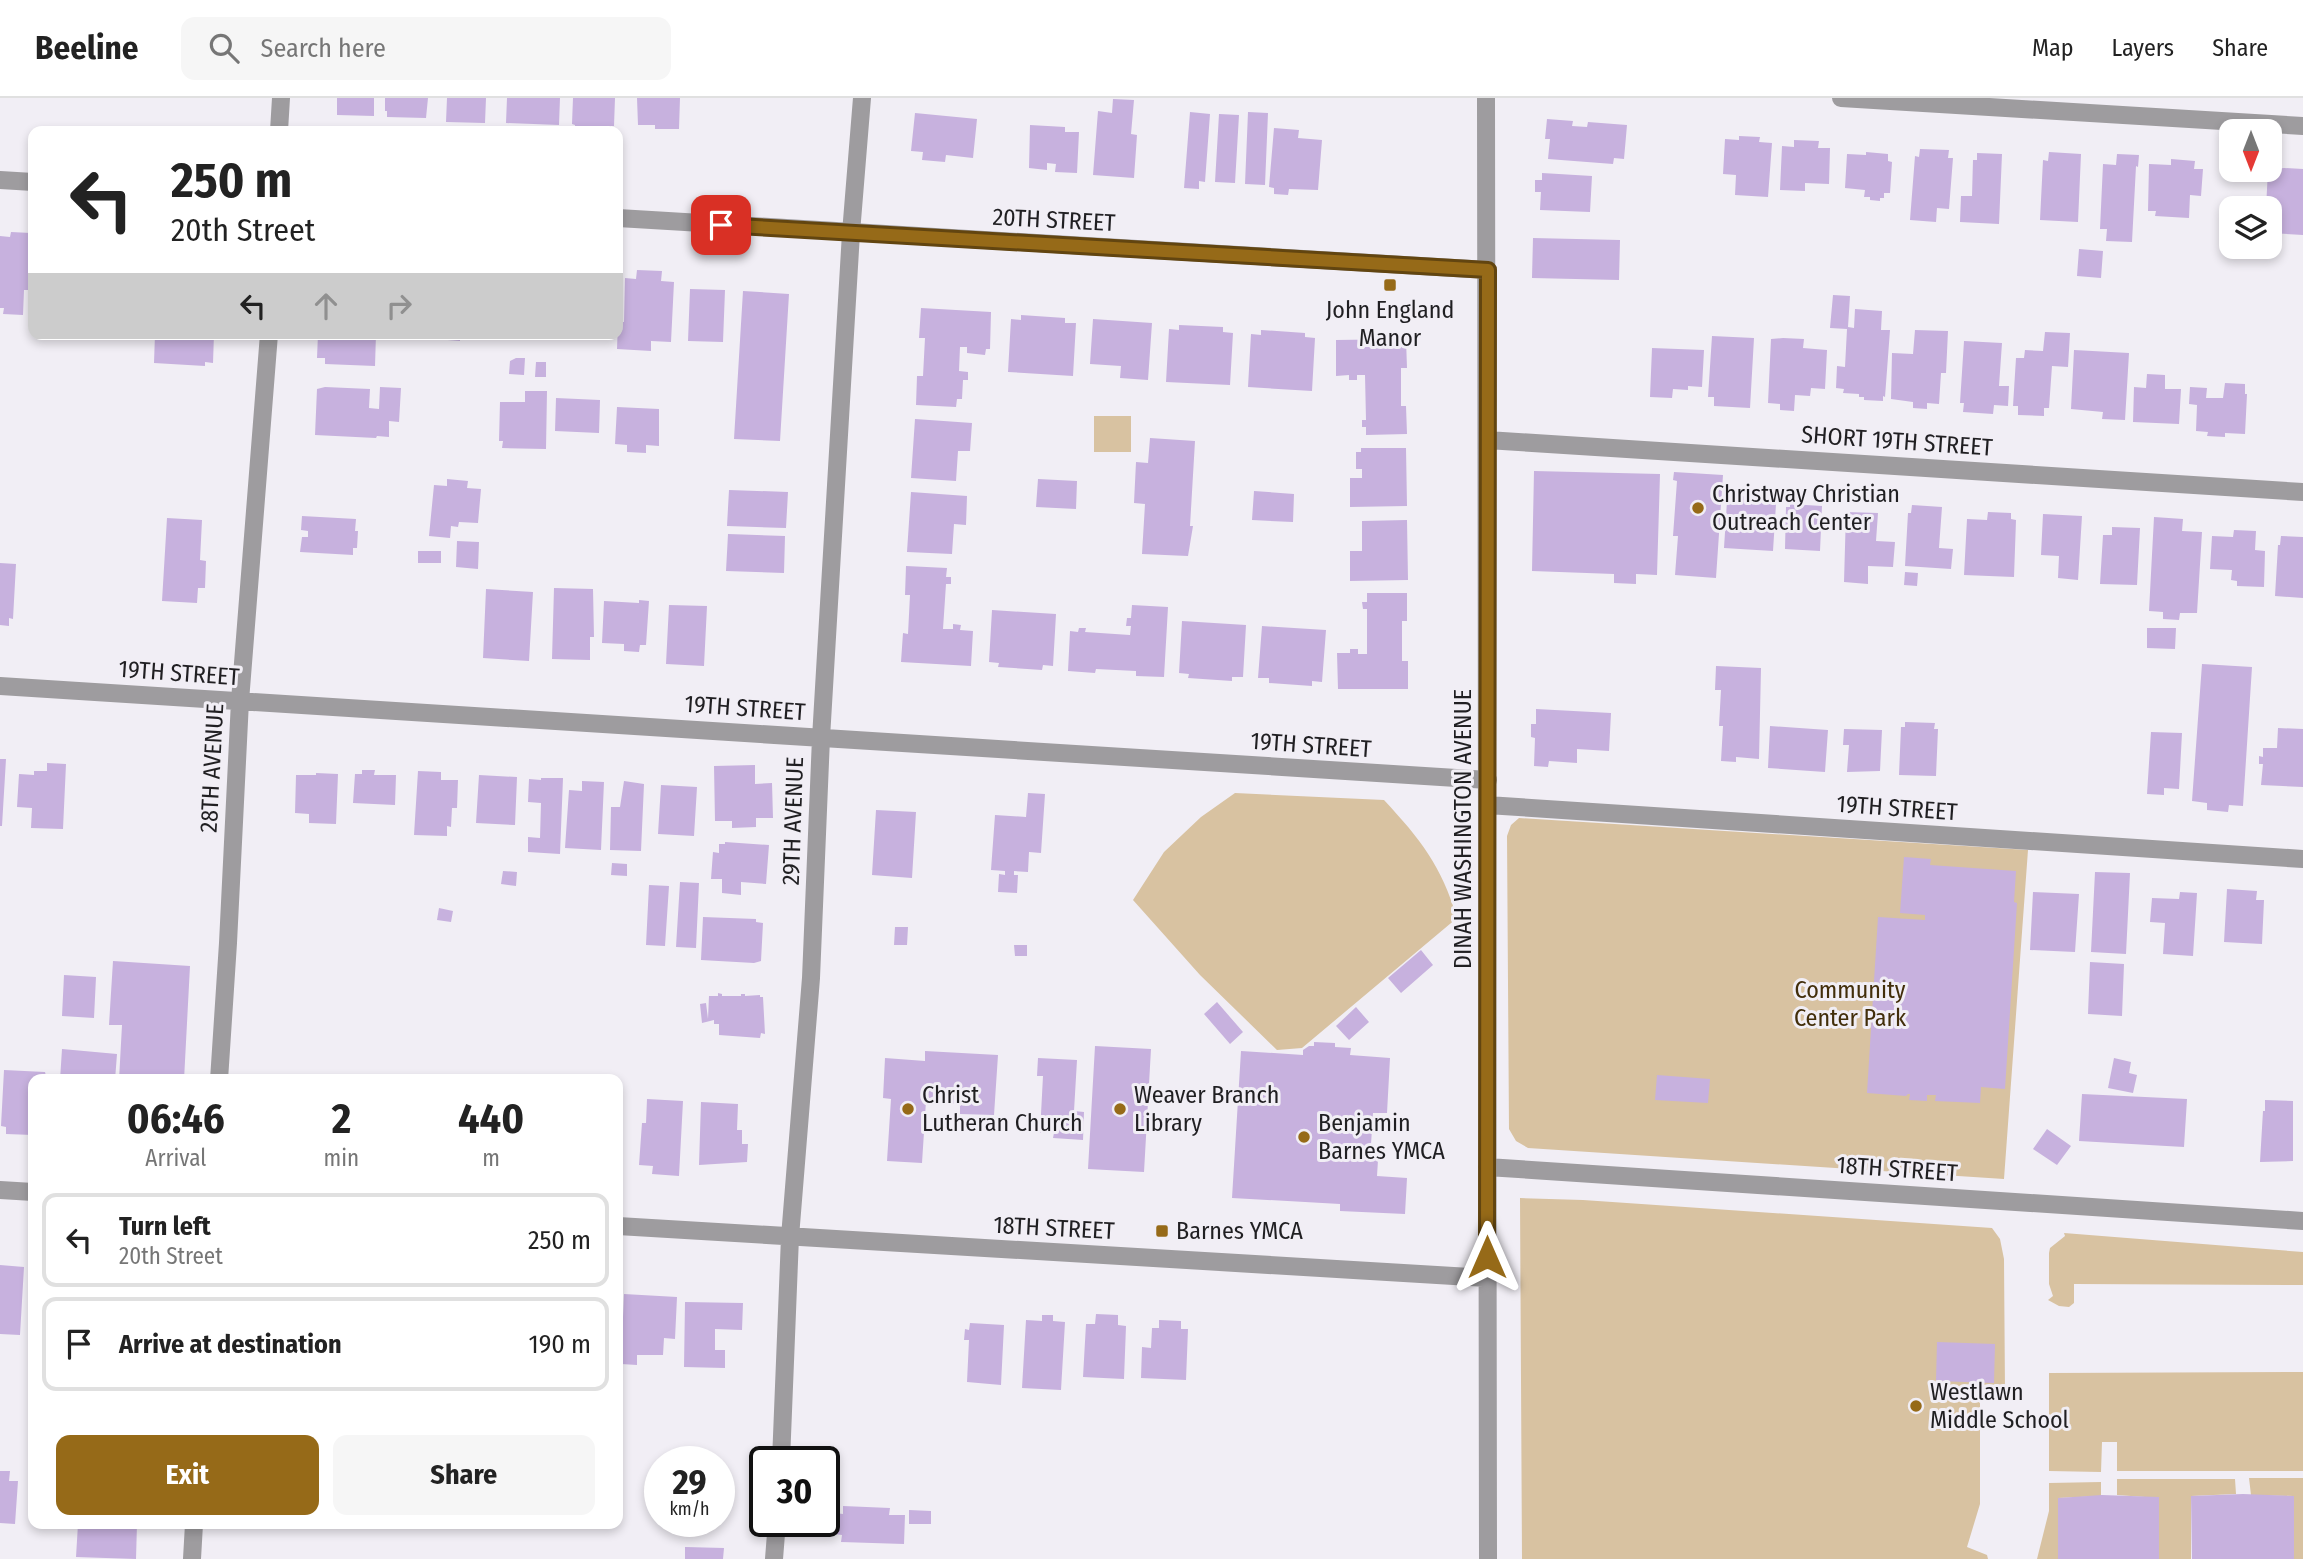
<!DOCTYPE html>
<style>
:root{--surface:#fff;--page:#f6f6f6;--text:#222;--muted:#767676;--line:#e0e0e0;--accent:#966a18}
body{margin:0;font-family:"Fira Sans Condensed",sans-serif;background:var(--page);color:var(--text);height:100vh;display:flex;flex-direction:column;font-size:26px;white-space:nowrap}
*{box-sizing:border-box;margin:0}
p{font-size:23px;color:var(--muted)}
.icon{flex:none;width:38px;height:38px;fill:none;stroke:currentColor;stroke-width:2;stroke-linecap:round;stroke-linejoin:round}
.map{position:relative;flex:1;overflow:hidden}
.details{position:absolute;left:28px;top:976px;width:595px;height:455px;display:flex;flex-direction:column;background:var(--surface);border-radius:14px;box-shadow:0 4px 10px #0003}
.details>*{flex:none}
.hud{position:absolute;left:28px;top:28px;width:595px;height:214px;border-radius:14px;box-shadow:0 4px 10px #0003;background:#fff;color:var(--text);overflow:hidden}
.needle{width:46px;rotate:180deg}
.controls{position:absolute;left:2219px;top:21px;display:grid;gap:14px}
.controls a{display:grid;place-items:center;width:63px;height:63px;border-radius:14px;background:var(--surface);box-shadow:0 4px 10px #0003;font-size:35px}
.speed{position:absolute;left:644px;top:1348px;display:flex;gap:14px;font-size:35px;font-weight:700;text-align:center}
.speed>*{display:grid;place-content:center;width:91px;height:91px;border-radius:50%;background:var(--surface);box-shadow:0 4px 10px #0003;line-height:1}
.speed small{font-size:18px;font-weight:400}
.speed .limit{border:4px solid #111;border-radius:10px;background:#fff;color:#111}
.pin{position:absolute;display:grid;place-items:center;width:60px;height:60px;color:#fff;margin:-30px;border-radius:14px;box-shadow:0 4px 10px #0006}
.me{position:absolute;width:77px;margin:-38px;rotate:0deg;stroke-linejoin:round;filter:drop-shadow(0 0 5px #0008)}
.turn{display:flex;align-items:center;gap:24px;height:147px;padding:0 28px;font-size:32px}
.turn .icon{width:91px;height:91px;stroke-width:2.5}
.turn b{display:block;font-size:49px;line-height:60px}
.lanes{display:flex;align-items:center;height:66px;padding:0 28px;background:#0003;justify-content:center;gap:35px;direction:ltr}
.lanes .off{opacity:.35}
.eta{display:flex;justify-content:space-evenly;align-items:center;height:119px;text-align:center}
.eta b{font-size:42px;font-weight:700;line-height:49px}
.primary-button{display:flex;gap:14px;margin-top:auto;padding:14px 28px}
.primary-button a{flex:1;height:80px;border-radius:14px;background:var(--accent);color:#fff;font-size:28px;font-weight:700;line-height:80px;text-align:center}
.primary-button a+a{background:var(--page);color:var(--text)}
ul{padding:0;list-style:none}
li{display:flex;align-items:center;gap:21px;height:94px;margin:0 14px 10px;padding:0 14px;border:4px solid var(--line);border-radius:14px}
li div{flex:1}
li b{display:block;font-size:26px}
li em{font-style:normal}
header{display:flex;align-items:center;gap:42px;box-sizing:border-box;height:98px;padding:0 35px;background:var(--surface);border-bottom:2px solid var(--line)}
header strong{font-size:33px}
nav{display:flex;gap:38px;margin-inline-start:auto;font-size:24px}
.search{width:490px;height:63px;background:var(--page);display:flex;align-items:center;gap:18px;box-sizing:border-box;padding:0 24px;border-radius:14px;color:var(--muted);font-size:26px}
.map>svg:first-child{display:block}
</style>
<header>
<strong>Beeline</strong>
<div class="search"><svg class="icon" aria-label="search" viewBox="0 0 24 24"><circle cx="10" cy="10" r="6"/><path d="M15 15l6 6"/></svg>Search here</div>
<nav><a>Map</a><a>Layers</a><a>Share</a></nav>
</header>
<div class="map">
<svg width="2303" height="1461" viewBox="0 0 2303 1461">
<rect width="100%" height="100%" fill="#f1eef5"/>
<path fill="#d8c2a1" d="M1094,318H1131V354H1094Z
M1235,695L1384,702C1421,742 1441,767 1457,820L1302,950L1277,952L1200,877L1133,802L1164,754L1201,719Z
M1519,720L2028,752L2004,1081L1528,1050L1516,1043L1509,1031L1507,738L1511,727Z
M1520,1100L1583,1102L1992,1130L2000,1141L2004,1161L2005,1293L2001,1298L1980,1299V1406L1967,1449L1987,1457L1988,1461H1522Z
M2064,1135L2303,1154V1187L2074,1186V1205L2069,1209L2059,1208L2048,1202L2053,1198L2049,1186V1155L2050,1150L2065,1138Z
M2303,1274V1373H2117V1344H2102L2101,1374L2049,1373V1275Z
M2249,1380H2303V1461H2294L2293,1398L2251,1397Z
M2117,1381H2235L2236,1396L2191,1398V1461H2159V1400L2117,1397Z
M2101,1384V1398L2058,1400V1461H2037L2049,1413V1385Z"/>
<path fill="#c7b1de" d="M337,0H374V18L337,17Z
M385,0H428L426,20L387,19V13H385Z
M447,0H486L485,25L446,24Z
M507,0H560L559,27L506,25Z
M573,0H615L614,28H611V33H575V27L572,26Z
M637,0H680L679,31H655V27H638Z
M1113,1L1134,2L1131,36L1137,37L1134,80L1093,77L1098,13L1112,15Z
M1190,14L1210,16L1205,84L1199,83V91L1184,90Z
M1248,14L1268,15L1265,87L1245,86Z
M915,15L977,21L973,60L946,57L945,64L922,62L923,54L911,53Z
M1219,16L1239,17L1235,85L1215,84Z
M1547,21L1573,23L1572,28L1587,29L1588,24L1627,27L1624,61L1614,60L1613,66L1548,61L1550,41H1545Z
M1030,27L1065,29V34H1079L1077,75L1055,74L1056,66L1047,65V72L1029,70Z
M1274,30L1299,32L1298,40L1322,42L1318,92L1289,91L1288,97L1274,96V90L1269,89Z
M1739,38L1760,39L1759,44L1772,45L1768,99L1735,97L1736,77L1723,76L1725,41L1739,42Z
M1794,42L1819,43L1818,50H1830L1829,86L1805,85V93L1780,92L1782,48L1794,49Z
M1920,51L1949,52L1948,60H1953L1949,111L1937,110L1936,124L1910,122L1915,58L1919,59Z
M1866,54L1888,56V63L1892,64L1890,95H1884V100H1880V103L1870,102V99H1864L1865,92L1845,90L1847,56L1866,57Z
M2049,54L2081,56L2078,124L2040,122L2043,62L2048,63Z
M1977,55L2002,56L1999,126L1960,124L1961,98H1972L1973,62H1977Z
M2117,56L2139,57L2138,69L2136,68L2132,144L2106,143L2107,131H2100L2103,66L2116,67Z
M2171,61L2195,63L2194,71H2203L2201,98L2190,97L2189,120L2155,118L2156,113H2148L2149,66L2171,67Z
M2284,70L2303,71V137L2270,135V110H2266L2268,72Z
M1542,75L1592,78L1590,114L1540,112L1541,94H1535V82H1542Z
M11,134L31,135L28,192H24L23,217L3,216L4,210H0V138L10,139Z
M1533,140L1620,142L1619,182L1532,180Z
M2079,151L2103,153L2101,180L2077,178Z
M637,172L662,173L661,183L674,184L671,244L651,243V253L617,251L618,224H624L625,180L636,181Z
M690,191L725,192L723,244L688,243Z
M743,193L789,196L780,343L734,341Z
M1833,197L1850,198L1848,229L1854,230L1855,211L1882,213L1881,232H1890L1885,299L1883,298V303L1864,302V299H1859V296L1843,295L1844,291L1836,290L1837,268L1845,269L1847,231L1830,230Z
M921,210L991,214L990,251H986L985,257L967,255V249H960L959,273L968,274V282H963L962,301H957L956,309L916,307L917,278H923L925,240H919Z
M1021,217L1065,220V225H1076L1073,278L1008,274L1011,221L1021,222Z
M1093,221L1152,225L1148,282L1120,280L1121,268L1090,266Z
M1179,227L1223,229V234L1233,235L1230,287L1166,284L1169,231L1179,232Z
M1261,232L1305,235V239L1315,240L1312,293L1248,289L1251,236L1261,237Z
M1915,232L1948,233L1946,275H1941L1939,306L1927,305V311L1913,310V304L1891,301L1892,255L1913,256Z
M2045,234L2070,235L2068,269L2052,268L2049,310H2044V318L2018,317V308H2013L2016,260H2024L2025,252L2043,253Z
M155,236H214L213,265L205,264V268L154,265Z
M318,236H376L375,268L325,266V260H317Z
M435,236H460V243L435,241Z
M1712,238L1754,240L1750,310L1714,308V299H1708Z
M1783,240L1804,241L1803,250L1827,252L1825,291L1811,290L1810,298L1795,297L1794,313L1780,312V306L1768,305L1771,241Z
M1406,241L1407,270H1401V308H1406L1407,336L1366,337V329H1362V322H1366L1365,277H1357V282H1349V277L1336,278V242Z
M1964,243L2002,245L1999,288H2009L2008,308L1994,307L1993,316L1963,314L1964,305H1960Z
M1652,250L1704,252L1702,289L1688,288V292L1673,291L1672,300L1650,299Z
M2074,252L2129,255L2125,322L2102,321L2103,314L2071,311Z
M516,260H525L524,277L509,276L510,263Z
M536,264H546V279H535Z
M2147,276L2165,277V291H2181L2179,326L2133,324L2134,289L2146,290Z
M2225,285L2245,286V296H2247L2245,336L2225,335V339L2207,338L2208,334L2196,333L2197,307L2189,306L2190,289L2207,290L2206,300H2223Z
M325,289L370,291L369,310L379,311L380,289L401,290L399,324L389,323V339L377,338L376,340L315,337L317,291Z
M525,293H547L546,351L502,350L503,343H499L500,304H525Z
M556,300L600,302L599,335L555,333Z
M617,309L659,311V348L646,347V355L627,354V347L615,346Z
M915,321L972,325L970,353H958L956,383L911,380Z
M1150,340L1195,343L1190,428H1193L1188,458L1142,456L1145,406L1134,405L1136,364L1148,365Z
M1361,350H1406L1407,408L1350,409V380H1362V371H1356V354H1361Z
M1534,373L1660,376L1657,477L1636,476V486L1614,485V476L1532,473Z
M1674,374L1723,377L1716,480L1675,477L1678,438H1673L1677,383L1673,382Z
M447,381L468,383L467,390L481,391L478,425L459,424L458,429L451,428L450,440L429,438L434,387L447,388Z
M1038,381L1077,383L1076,411L1036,409Z
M729,392L788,394L786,430L727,428Z
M1254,393L1294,396L1293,424L1252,422Z
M911,394L967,398L966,427L954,426L952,456L907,454Z
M1739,398L1766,400L1765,406H1776L1773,453L1724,450L1727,403L1738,404Z
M1790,406L1822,408L1820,453L1785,451L1786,409H1790Z
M1912,407L1942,409L1939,450L1953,451L1951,471L1905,468L1908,415H1911Z
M1846,414L1878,415L1876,443L1895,444L1893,469L1868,468V486L1844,484Z
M1988,414L2011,415V421L2016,422L2014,479L1964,477L1967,421L1987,422Z
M2043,416L2082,418L2078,482L2058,480L2059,458L2041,457Z
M302,418L356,421L355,433H358L357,450H353V457L300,454L302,439H308V433L301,432Z
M2154,419L2183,421L2182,433L2202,434L2197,515H2180L2179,522L2163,521V514L2149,513Z
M167,420L202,422L200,462L206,463L205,490H198L197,505L162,503Z
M1407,422L1408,482L1350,483V453H1362V423Z
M2112,429L2140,430L2137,487L2100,486L2103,437H2112Z
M2234,432L2256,433L2255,452L2265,453L2264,489L2237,488V483L2231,482L2232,472L2210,471L2212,438L2233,439Z
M728,436L785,438L784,475L726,473Z
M2281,438L2303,439V500L2275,498L2278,447H2280Z
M457,443L479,444L478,471L456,469Z
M418,453H441V465H418Z
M0,465L16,466L13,521L9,520V528L0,527Z
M906,468L947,470L946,479H951V486H946L943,531H953V526L961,527L960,532L973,533L971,568L901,564L903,535L908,536L910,497H905Z
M1905,474L1918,475L1917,488L1904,487Z
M554,490L593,491L594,539H590V562L552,561Z
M486,491L533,494L529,563L483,560Z
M1367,495H1407V523H1402V563H1408V591H1338L1337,555H1350V551H1358V556H1367V511H1363L1362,504H1367Z
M639,502L649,503L646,547H640L639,554L624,553V546L602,545L604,503L639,505Z
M669,507L707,508L704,568L666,566Z
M1132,507L1168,509L1164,579L1136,578V573L1096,571L1095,575L1068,573L1070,533L1078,534L1079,530H1086L1085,534L1130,537L1131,528H1126L1127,520H1131Z
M992,512L1056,516L1053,568L1043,567L1042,572L998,569L999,565L989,564Z
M1182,523L1246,527L1243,579H1232V583L1188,580L1189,576L1179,575Z
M1262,528L1326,532L1322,584L1312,583V588L1269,585V580H1258Z
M2147,530H2176L2175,551L2147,550Z
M2202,566L2252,569L2243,708L2229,707L2228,714L2207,712V705L2192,703Z
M1716,568L1761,570L1759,661L1736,659V664L1721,663L1723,628H1719L1721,592H1715Z
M1536,611L1611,615L1609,653L1577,651V665L1549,663L1548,669L1534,668L1535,640L1531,639V626H1536Z
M1905,624L1935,625L1934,631H1938L1936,678L1899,677L1901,629H1905Z
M1770,628L1828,632L1825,674L1768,670Z
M2278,630L2303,631V689L2261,687L2263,666H2259V658L2263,659V650H2277Z
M1844,631L1882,632L1880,673L1847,674L1849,647H1843Z
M2151,634L2182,635L2179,691L2164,690V697L2147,696Z
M0,661H6L2,728H0Z
M47,665L66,666L63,731L31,730L32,710L17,709L19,676L34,677V673H47Z
M755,667V686L772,685L773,720H756V729L732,730V723H715L714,668Z
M362,672H375L374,677H396L395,707L353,705L355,676H362Z
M418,673L441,674V682H458L457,710H452L451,729L447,728V738L414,737Z
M316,675L338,676L336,726L309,725V716L295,715L296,677H316Z
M479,677L517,679L515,727L476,725Z
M541,680H563L560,756L528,754V739L540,740L541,705L528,704L529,681L541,682Z
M582,683L604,684L601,752L565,750L569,692L582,693Z
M624,683L644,686L641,753L610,752L611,709H620Z
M661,687L697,689L694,738L658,736Z
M1028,695L1045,696L1041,755L1029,754L1028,774L1014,773V777H1018L1017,795L998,794L999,776L1005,777V773L991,772L995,717L1026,719Z
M876,712L916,714L912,780L872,777Z
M725,744L769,747L766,786L741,784V797L722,795V781H711L713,754L719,755V746H725Z
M1904,759L1931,761L1930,767L2016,773L2014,804L2017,805L2005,991L1981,989L1980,1005L1935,1003L1936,997H1927V1003L1909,1002L1910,996H1908L1906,998L1867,995L1878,819L1925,822V817L1900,815Z
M612,765L627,766V778L611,777Z
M503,773L517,774L516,788L501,786Z
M2095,774L2130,775L2126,856L2091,854Z
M680,784L699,785L696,850L676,849Z
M649,787L669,788L665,848L646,847Z
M2227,791L2257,793L2256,802H2264L2262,846L2224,844Z
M2033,794L2079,796L2075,854L2030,852Z
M2180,794L2197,795L2193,858L2163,856L2165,825L2150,824L2152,800L2179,801Z
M439,810L453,813L451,824L437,822Z
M703,819L756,821V824L763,825L761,863L754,865L701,862Z
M895,829H908L907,847H894Z
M1014,847H1027V858H1015Z
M1421,852L1433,867L1401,895L1388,880Z
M113,863L190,868L184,982H119L122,927H109Z
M2090,864L2124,866L2122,918L2088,916Z
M64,877L96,879L94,920L62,918Z
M718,895L722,896V898H741V896H745V898L760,897V899H763L765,936L761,935L760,940L719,937V926H714V922L702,925L700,906L706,905L708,921L709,898H718Z
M1217,904L1243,934L1230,946L1204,916Z
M1356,909L1369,924L1349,942L1336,928Z
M1314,944L1335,945V949L1351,950L1350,957L1390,960L1387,1015H1373L1370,1062H1378L1377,1078L1407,1080L1405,1116L1340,1113V1106L1232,1100L1241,953L1303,957V952L1309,948H1314Z
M1095,948L1151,951L1144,1074L1088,1071Z
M62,951L117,956L115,982H60Z
M925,953L998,957L994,1017L960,1016V1006L926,1003L922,1065L887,1063L891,1001L883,1000L885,960L925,963Z
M1038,960L1077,962L1074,1013L1084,1014L1083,1042L1053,1040L1054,1035H1040L1043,978H1037Z
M2114,960L2131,964L2129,975L2137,977L2133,995L2108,990Z
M4,972L45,974L47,982H33V1037L6,1036V1029L1,1028Z
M1657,977L1710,981L1708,1005L1655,1002Z
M2082,996L2187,1001L2184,1049L2079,1043Z
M647,1001L683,1003L679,1078L652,1076L653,1068L639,1067L642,1025H646Z
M2265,1002L2293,1003V1063L2260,1064L2263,1013H2265Z
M701,1004L738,1006L737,1032H742V1046H748L747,1064L699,1067Z
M618,1013H622L621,1064H618Z
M2047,1031L2071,1048L2057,1067L2033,1051Z
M0,1167L24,1169L20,1237L0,1236Z
M624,1196L677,1199L675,1241L664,1240L663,1257H637V1267L621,1266Z
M685,1204L743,1205L742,1232L715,1231V1252H725V1270L684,1269Z
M1096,1216L1118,1217V1227L1126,1228L1124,1281L1083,1279L1086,1226H1095Z
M1042,1217H1053V1223L1065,1224L1061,1292L1022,1290L1026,1222L1042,1223Z
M1159,1222L1181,1223V1231H1188L1186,1282L1141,1280L1142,1249L1151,1250L1152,1230H1159Z
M970,1225L1004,1227L1001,1287L967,1284L969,1242H964L965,1231L969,1232Z
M1937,1244L1995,1246L1994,1285L1936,1283Z
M0,1373H10L9,1383H18L15,1426L0,1425Z
M2243,1396L2294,1398V1461H2192L2191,1398Z
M2102,1397L2159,1399V1461H2058V1400Z
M843,1408L890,1410L889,1417H905L904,1446L841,1444L842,1437L834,1436L835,1415L843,1416Z
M909,1412L931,1413V1426H909Z
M78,1426H137L136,1461L76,1459Z
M685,1449L724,1450L723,1461H685Z"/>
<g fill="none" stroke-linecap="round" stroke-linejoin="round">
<path stroke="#9e9c9f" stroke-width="18" d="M1486,0L1488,1461
M1841,0L2303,28
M279,33L281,0
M0,82L33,84
M618,120L1488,172
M1487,342L2303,394
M0,588L1488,682
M1487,707L2303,761
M219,982L228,845L240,603L269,236
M1487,1069L2303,1123
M0,1092L33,1094
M618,1128L1487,1180
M781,1363L790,1139L811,880L821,640L851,135L862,0
M192,1461L194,1426
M774,1461L777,1423"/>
</g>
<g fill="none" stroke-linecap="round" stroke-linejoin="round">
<g stroke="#624510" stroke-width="18">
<path id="route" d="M721,127L1488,172L1487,1159"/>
</g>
<use href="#route" stroke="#966a18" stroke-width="12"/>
</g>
<g fill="#966a18" stroke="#f1eef5" stroke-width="2.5">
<rect x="1383" y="180" width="14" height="14" rx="3.5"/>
<circle cx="1698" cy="410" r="7"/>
<circle cx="908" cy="1011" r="7"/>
<circle cx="1120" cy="1011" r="7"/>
<circle cx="1304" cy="1039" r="7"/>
<rect x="1155" y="1126" width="14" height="14" rx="3.5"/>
<circle cx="1916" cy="1308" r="7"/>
</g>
<g text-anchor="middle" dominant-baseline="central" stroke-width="6" stroke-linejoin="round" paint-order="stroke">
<g font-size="24" fill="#201f22" stroke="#f1eef5">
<text transform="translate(1054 122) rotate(3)">20TH STREET</text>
<text transform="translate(1897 343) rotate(4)">SHORT 19TH STREET</text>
<text transform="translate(179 575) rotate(4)">19TH STREET</text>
<text transform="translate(745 610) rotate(4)">19TH STREET</text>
<text transform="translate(1311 647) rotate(4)">19TH STREET</text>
<text transform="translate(212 670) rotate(-87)">28TH AVENUE</text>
<text transform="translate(1897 710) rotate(4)">19TH STREET</text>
<text transform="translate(793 723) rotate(-88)">29TH AVENUE</text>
<text transform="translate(1463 731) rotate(-90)">DINAH WASHINGTON AVENUE</text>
<text transform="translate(1897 1071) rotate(4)">18TH STREET</text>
<text transform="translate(1054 1130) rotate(3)">18TH STREET</text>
</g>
<g font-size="24" fill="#201f22" stroke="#f1eef5" text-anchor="start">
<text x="1390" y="212" text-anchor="middle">John England<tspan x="1390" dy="28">Manor</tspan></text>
<text x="1712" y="396">Christway Christian<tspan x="1712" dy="28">Outreach Center</tspan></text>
<text x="922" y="997">Christ<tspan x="922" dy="28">Lutheran Church</tspan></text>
<text x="1134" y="997">Weaver Branch<tspan x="1134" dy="28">Library</tspan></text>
<text x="1318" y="1025">Benjamin<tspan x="1318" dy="28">Barnes YMCA</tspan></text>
<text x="1176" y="1133">Barnes YMCA</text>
<text x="1930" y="1294">Westlawn<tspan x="1930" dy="28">Middle School</tspan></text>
</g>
<g font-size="24" fill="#422e0a" stroke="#f1eef5">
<text x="1850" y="892">Community<tspan x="1850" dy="28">Center Park</tspan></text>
</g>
</g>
</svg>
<div class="controls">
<a><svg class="needle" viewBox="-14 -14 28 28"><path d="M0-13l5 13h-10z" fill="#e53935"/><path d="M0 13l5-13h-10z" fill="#767676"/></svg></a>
<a><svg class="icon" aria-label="layers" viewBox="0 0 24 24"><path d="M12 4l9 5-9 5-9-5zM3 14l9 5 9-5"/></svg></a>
</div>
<div class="speed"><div>29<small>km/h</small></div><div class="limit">30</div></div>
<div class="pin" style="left:721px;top:127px;background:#d93025"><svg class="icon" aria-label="arrive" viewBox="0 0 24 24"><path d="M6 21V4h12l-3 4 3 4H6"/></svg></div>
<svg class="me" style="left:1487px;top:1159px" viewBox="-20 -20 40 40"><path d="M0-17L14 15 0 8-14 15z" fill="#966a18" stroke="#fff" stroke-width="4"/></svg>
<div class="hud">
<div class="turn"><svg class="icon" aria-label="left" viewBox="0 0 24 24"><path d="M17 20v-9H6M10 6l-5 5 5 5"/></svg><div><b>250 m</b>20th Street</div></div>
<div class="lanes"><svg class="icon" aria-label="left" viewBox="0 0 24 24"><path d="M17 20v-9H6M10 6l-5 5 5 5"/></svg><svg class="icon off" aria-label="ahead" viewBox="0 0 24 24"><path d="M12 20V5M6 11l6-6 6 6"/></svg><svg class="icon off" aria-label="right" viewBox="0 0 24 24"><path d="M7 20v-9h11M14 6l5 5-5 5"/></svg></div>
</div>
<section class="details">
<div class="eta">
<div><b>06:46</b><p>Arrival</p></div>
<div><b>2</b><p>min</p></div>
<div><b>440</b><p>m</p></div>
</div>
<ul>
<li><svg class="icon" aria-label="left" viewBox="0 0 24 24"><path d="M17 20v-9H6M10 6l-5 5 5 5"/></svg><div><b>Turn left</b><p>20th Street</p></div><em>250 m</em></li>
<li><svg class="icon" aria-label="arrive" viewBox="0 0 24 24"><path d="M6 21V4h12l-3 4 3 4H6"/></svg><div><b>Arrive at destination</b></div><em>190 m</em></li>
</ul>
<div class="primary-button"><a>Exit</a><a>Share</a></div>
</section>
</div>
